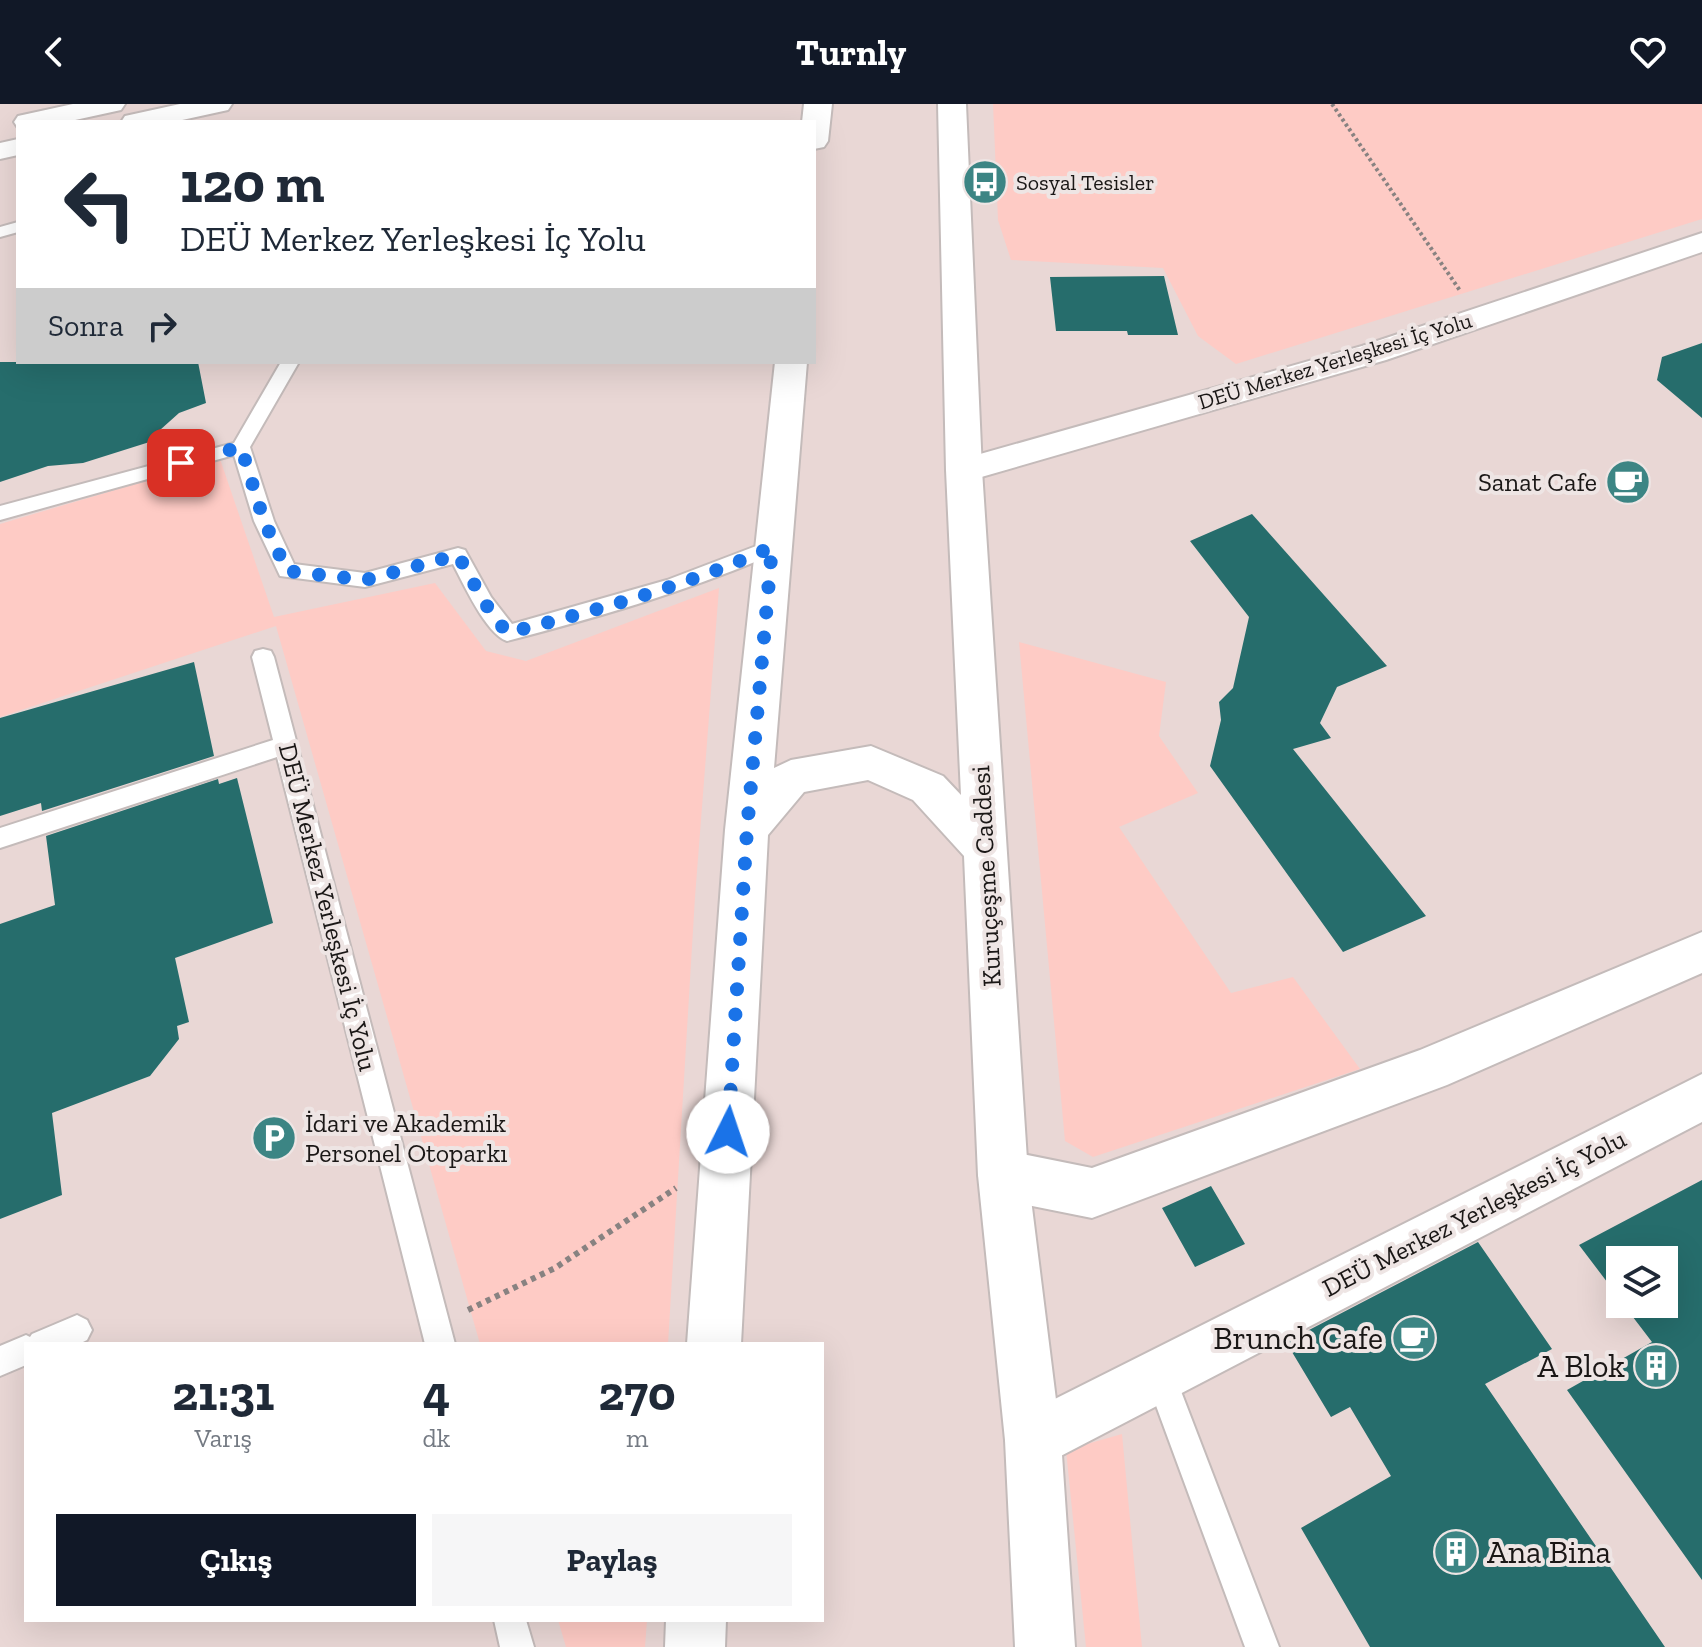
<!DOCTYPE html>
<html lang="tr">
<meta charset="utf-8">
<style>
:root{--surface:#fff;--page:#f6f6f7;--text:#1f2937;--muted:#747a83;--accent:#111827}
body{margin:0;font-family:"Zilla Slab",serif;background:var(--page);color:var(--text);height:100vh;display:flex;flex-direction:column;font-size:30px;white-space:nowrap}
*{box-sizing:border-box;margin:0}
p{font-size:26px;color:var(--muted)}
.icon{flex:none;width:44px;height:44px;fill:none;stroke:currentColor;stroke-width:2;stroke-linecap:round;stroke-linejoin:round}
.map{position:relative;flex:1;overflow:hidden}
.drawer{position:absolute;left:24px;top:1238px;width:800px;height:280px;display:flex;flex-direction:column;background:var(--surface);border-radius:0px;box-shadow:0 8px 32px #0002}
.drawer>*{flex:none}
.banner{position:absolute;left:16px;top:16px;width:800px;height:244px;border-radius:0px;box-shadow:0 8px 32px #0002;background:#fff;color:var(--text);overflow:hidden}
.fabs{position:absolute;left:1606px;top:1142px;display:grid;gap:16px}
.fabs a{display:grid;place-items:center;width:72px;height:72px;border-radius:0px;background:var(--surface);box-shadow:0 8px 32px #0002;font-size:40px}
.pin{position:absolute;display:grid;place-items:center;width:68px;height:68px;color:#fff;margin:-34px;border-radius:16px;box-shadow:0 4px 12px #0006}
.me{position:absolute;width:88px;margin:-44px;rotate:4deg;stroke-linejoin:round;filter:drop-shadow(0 0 6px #0008)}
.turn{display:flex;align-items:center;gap:28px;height:168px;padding:0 32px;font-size:36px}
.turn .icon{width:104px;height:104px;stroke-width:2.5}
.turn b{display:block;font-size:56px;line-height:68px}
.then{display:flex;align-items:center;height:76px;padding:0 32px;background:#0003;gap:16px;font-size:30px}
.eta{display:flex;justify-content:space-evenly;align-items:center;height:136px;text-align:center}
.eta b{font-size:48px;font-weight:700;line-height:56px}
.button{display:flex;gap:16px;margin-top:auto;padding:16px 32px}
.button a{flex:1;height:92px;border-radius:0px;background:var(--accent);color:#fff;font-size:32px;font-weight:700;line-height:92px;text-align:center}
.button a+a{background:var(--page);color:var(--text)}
header{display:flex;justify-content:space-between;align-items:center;height:104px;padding:0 32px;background:var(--accent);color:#fff;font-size:36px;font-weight:700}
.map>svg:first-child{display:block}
</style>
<header><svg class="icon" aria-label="back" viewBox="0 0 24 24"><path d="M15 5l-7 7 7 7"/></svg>Turnly<svg class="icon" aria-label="heart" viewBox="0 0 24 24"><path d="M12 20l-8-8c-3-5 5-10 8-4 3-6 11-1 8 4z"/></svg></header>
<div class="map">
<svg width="1702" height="1543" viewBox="0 0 1702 1543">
<rect width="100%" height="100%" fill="#eee5e4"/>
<path fill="#e9d7d5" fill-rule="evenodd" d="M0,0H1702V1543H0ZM18,18H814V258H18ZM1620,1156H1664V1200H1620ZM26,1240H822V1516H26Z"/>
<path fill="#fecbc5" d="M993,0H1702V115L1236,260L1198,232L1163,164L1011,156L998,116Z
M220,355L274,513L435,479L486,547L526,557L719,484L695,793L668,1240H480L276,522L0,613V420Z
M1019,538L1166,578L1159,632L1198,689L1119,723L1231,889L1293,873L1360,965L1093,1053L1065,1037Z
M1122,1330L1142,1543H1086L1066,1346Z
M558,1516H647L645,1543H566Z"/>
<path fill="#266d6c" d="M1164,172L1178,231H1128L1127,227H1056L1050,173Z
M1702,239V314L1657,276L1662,253Z
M0,258H198L206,299L179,309L160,326L159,335L83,359L48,362L0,378Z
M1252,410L1387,562L1337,583L1320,619L1331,634L1293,645L1426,812L1343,848L1210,662L1221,616L1219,598L1233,584L1249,513L1190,437Z
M194,558L214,652L42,707L41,699L0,712V614Z
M237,674L273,819L175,854L189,918L177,922L179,935L150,972L52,1009L62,1091L0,1115V820L55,801L46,732L218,675L219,680Z
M1702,1076V1476L1567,1286L1652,1238L1623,1200H1664V1156H1620V1195L1579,1141Z
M1211,1082L1245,1140L1195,1163L1162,1104Z
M1478,1138L1552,1245L1485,1280L1665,1543H1370L1301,1424L1391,1372L1350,1303L1331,1313L1286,1238Z"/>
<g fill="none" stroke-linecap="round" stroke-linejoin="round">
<g stroke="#c4bbba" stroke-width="4">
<path id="service" d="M18,118V128L0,133V123Z
M281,258H299L250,343L274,417L294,460L365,469L458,444L465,446L491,493L512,520L667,476L772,436L779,438L782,443L779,448C691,486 600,513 507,537C486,530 463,479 453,460L365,483L280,472L254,417L234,351L0,416V402L234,339Z
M263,545L271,547L274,553L455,1240H425L277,653L0,744V724L273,636L252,553L255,547Z
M77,1211L87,1216L92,1226L87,1236L79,1240H26V1261L0,1272V1242L26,1231L30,1233L32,1230Z
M1159,1254L1170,1258L1174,1269L1279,1543H1245L1144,1269L1148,1258Z
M494,1516H526L534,1543H500Z"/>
</g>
<g stroke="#c4bbba" stroke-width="4">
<path id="minor" d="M1702,129V148L1386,256L964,378L952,374L946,366L952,358L1362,242Z
M1702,828V869L1447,981L1092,1114L1003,1096L985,1088L978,1071L985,1054L1003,1046L1092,1064L1420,946Z
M1702,970V1018L1053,1356L1033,1364L1013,1356L1005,1336L1013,1316Z"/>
</g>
<g stroke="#c4bbba" stroke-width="4">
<path id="tertiary" d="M804,0H832L828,37L824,43L814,45V18H802Z
M938,0H966L982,366L1028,1071L1061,1336L1075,1543H1015L1005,1336L978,1071L964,752L913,696L868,676L804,688L768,731L741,1240H687L725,726L775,258H807L774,664L791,656L871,642L943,672L961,691L946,366Z
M666,1516H726L725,1543H665Z"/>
</g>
<g stroke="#c4bbba" stroke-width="4">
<path id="secondary" d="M73,0H125L121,6L66,18H18V24L14,18L18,12Z
M180,0H232L228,6L173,18H121L125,12Z
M18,35V51L0,55V39Z"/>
</g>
<path stroke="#888281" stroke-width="4" stroke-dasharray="3 3" stroke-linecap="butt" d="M1332,0L1461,188"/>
<path stroke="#888281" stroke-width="6" stroke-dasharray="5 5" stroke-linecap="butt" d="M468,1206L555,1164L676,1084"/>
<use href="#service" fill="#fff" fill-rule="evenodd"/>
<use href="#minor" fill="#fff" fill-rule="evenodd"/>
<use href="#tertiary" fill="#fff" fill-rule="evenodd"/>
<use href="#secondary" fill="#fff" fill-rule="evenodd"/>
</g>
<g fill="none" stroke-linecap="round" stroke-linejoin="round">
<path stroke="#1a73e8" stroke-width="14" stroke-dasharray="0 25.2" d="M181,359L241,343L264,417L287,467L365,476L458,451L484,498L507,529C598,506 686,482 772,443L747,726L728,1028"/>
</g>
<defs>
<g id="bus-disc" transform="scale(2.3)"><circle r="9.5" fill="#3c8584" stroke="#eee5e4"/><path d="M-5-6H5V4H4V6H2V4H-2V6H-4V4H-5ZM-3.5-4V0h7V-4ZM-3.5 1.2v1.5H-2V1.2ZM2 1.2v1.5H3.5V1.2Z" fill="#fff"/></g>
<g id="cafe-disc" transform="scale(2.3)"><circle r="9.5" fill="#3c8584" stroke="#eee5e4"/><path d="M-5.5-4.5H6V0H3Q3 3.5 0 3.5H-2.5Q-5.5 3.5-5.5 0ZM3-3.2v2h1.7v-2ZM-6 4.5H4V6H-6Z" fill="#fff"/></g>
<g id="parking-disc" transform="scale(2.3)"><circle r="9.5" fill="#3c8584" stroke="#eee5e4"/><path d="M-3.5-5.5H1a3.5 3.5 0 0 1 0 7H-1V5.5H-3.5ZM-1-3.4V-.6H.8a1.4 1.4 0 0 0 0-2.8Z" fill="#fff"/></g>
<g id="building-disc" transform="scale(2.3)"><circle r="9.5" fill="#3c8584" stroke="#eee5e4"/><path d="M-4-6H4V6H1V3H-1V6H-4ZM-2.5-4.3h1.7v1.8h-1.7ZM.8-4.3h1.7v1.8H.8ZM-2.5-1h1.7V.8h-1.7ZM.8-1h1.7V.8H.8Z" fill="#fff"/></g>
</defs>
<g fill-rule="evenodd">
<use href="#bus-disc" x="985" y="78"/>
<use href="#cafe-disc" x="1628" y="378"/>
<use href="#parking-disc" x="274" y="1034"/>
<use href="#cafe-disc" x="1414" y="1234"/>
<use href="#building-disc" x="1656" y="1262"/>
<use href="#building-disc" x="1456" y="1448"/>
</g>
<g text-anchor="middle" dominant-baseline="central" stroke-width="8" stroke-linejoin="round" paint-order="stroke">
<g font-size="22" fill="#1a1716" stroke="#eee5e4" text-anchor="start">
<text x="1016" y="78">Sosyal Tesisler</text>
</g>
<g font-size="22" fill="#1a1716" stroke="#eee5e4">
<text transform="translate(1335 257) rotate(-17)">DEÜ Merkez Yerleşkesi İç Yolu</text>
</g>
<g font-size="26" fill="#1a1716" stroke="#eee5e4" text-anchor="end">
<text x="1597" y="378">Sanat Cafe</text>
<text x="305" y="1019" text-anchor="start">İdari ve Akademik<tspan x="305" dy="30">Personel Otoparkı</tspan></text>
</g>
<g font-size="26" fill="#1a1716" stroke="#eee5e4">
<text transform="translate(986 772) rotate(-93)">Kuruçeşme Caddesi</text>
<text transform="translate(328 803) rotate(76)">DEÜ Merkez Yerleşkesi İç Yolu</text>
<text transform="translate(1474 1109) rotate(-27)">DEÜ Merkez Yerleşkesi İç Yolu</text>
</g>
<g font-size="32" fill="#1a1716" stroke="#eee5e4" text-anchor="end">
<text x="1383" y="1234">Brunch Cafe</text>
<text x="1625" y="1262">A Blok</text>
<text x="1487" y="1448" text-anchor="start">Ana Bina</text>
</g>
</g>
</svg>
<div class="fabs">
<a><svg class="icon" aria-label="layers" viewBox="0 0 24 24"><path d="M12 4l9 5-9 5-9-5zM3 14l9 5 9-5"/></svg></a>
</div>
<div class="pin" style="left:181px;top:359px;background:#d93025"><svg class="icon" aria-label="arrive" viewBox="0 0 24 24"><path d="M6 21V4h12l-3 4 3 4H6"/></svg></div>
<svg class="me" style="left:728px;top:1028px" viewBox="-20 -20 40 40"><circle r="19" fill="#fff"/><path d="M0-13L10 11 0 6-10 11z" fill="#1a73e8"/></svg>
<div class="banner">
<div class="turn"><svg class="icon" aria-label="left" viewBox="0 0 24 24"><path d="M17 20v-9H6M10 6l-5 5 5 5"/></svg><div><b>120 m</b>DEÜ Merkez Yerleşkesi İç Yolu</div></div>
<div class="then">Sonra<svg class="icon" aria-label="right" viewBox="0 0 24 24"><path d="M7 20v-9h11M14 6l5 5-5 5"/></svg></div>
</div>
<section class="drawer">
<div class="eta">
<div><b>21:31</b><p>Varış</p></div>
<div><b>4</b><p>dk</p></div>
<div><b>270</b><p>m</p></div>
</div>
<div class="button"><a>Çıkış</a><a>Paylaş</a></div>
</section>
</div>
